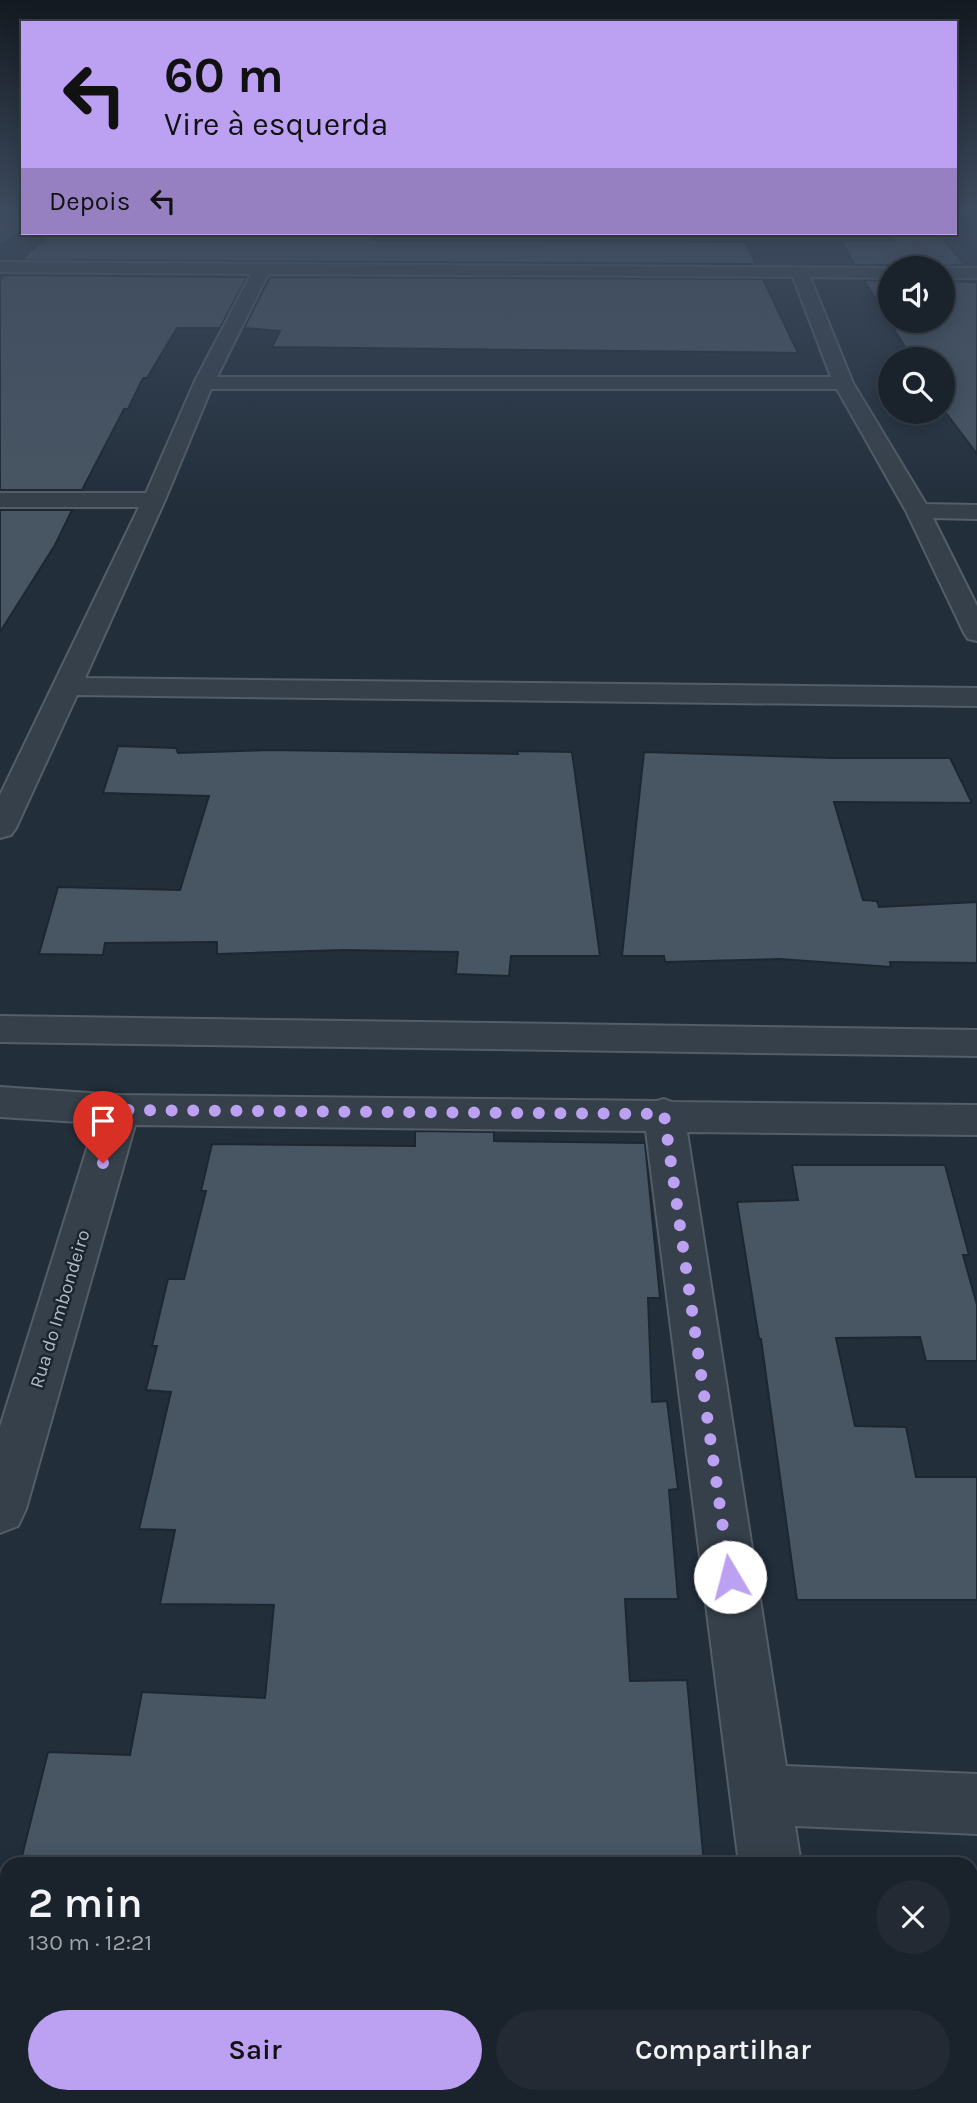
<!DOCTYPE html>
<html lang="pt">
<meta charset="utf-8">
<style>
:root{--surface:#1a222c;--page:#232a34;--text:#f1f3f6;--muted:#9fa4a9;--line:#383f48;--accent:#bca0f2}
body{margin:0;font-family:Karla,sans-serif;background:var(--page);color:var(--text);height:100vh;display:flex;flex-direction:column;font-size:26px;white-space:nowrap}
*{box-sizing:border-box;margin:0}
p{font-size:23px;color:var(--muted)}
.icon{flex:none;width:38px;height:38px;fill:none;stroke:currentColor;stroke-width:2;stroke-linecap:round;stroke-linejoin:round}
.map{position:relative;flex:1;overflow:hidden}
.sheet{position:absolute;left:0px;top:1857px;width:978px;height:247px;display:flex;flex-direction:column;background:var(--surface);border-radius:21px 21px 0 0;box-shadow:0 4px 18px #0003,0 0 0 2px var(--line)}
.sheet>*{flex:none}
.hud{position:absolute;left:21px;top:21px;width:936px;height:214px;border-radius:0px;box-shadow:0 4px 18px #0003,0 0 0 2px var(--line);background:#bca0f2;color:#111;overflow:hidden}
.controls{position:absolute;left:878px;top:256px;display:grid;gap:14px}
.controls a{display:grid;place-items:center;width:77px;height:77px;border-radius:50%;background:var(--surface);box-shadow:0 4px 18px #0003,0 0 0 2px var(--line);font-size:35px}
.pin{position:absolute;display:grid;place-items:center;width:60px;height:60px;color:#fff;margin:-72px -30px;border-radius:50% 50% 50% 0;rotate:-45deg;box-shadow:0 0 7px #0007}
.pin .icon{rotate:45deg}
.me{position:absolute;width:77px;margin:-38px;rotate:352deg;stroke-linejoin:round;filter:drop-shadow(0 0 5px #0008)}
.turn{display:flex;align-items:center;gap:24px;height:147px;padding:0 28px;font-size:32px}
.turn .icon{width:91px;height:91px;stroke-width:2.5}
.turn b{display:block;font-size:49px;line-height:60px}
.then{display:flex;align-items:center;height:66px;padding:0 28px;background:#0003;gap:14px;font-size:26px}
.round{display:grid;place-items:center;flex:none;width:74px;height:74px;border-radius:37px;background:var(--page)}
.summary{display:flex;align-items:center;justify-content:space-between;height:119px;padding:0 28px}
h1{font-size:42px;font-weight:600;line-height:52px}
.cta{display:flex;gap:14px;margin-top:auto;padding:14px 28px}
.cta a{flex:1;height:80px;border-radius:42px;background:var(--accent);color:#111;font-size:28px;font-weight:600;line-height:80px;text-align:center}
.cta a+a{background:var(--page);color:var(--text)}
.map>svg:first-child{display:block}
</style>
<div class="map">
<svg width="977" height="2103" viewBox="0 0 977 2103">
<rect width="100%" height="100%" fill="#222e3a"/>
<path fill="#485663" stroke="#1d2731" stroke-width="2" d="M50,233H373L372,240L745,242L756,264L21,260Z
M889,233H939L964,265L894,268L891,265H855L841,241L893,240Z
M4,275L247,277L220,328H177L147,378H143L128,409H124L82,490H0V279Z
M270,277L763,279L798,353L272,347L280,331L244,328Z
M864,280L891,281V320H943V281L977,282V454L943,409V359H906L897,347H905Z
M0,510H72L55,545L0,632Z
M118,746L176,748L178,753L272,750L518,754L517,751L572,752L600,956H511L509,976L456,974L458,952L344,950L217,954V942L105,943L103,955L39,954L58,887L180,890L209,796L103,793Z
M644,752L833,758H950L972,803L834,802L863,900L877,901L879,907L977,902V963L890,962L891,967L780,959L665,962L664,956H622Z
M415,1131L494,1132V1141L645,1143L660,1298H648L652,1402L667,1401L678,1489L669,1490L678,1599H625L630,1681L687,1680L704,1864H268V1856L99,1858L98,1864H20L48,1752L130,1755L142,1692L265,1698L274,1605L160,1604L175,1530L139,1529L171,1392L146,1390L157,1346H152L168,1279H184L206,1191H201L212,1144L415,1146Z
M792,1165H945L969,1255H963L977,1305V1361H926L920,1337L836,1338L855,1426L906,1427L916,1477H977V1600H797L761,1339H759L737,1202L798,1200Z"/>
<g fill="none" stroke-linecap="round" stroke-linejoin="round">
<g stroke="#545e68" stroke-width="4">
<path id="street" d="M13,212H23V219L5,239L0,241V227Z
M0,262L891,268V278L810,277L853,383L926,504L977,505V519L933,518L977,606V641L968,639L964,633L906,511L837,389H211L165,500L85,678L977,688V706L77,695L16,828L11,835L0,838V795L139,507H0V493H146L194,383L251,274L0,272ZM268,274L793,277L831,377H217Z
M943,268H977V278H943Z
M0,1016L977,1030V1056L0,1042Z
M0,1087L119,1095L657,1101L664,1099L672,1102L977,1105V1135L687,1132L786,1766L977,1774V1834L795,1826L801,1864H739L646,1131L135,1125L26,1509L18,1526L0,1533V1427L95,1123L0,1117Z
M764,2096H832V2103H764Z"/>
</g>
<use href="#street" fill="#36404a" fill-rule="evenodd"/>
</g>
<linearGradient id="sky" x2="0" y2="1"><stop stop-color="#131920"/><stop offset="0.42" stop-color="#3e4c60"/><stop offset="1" stop-color="#3e4c60" stop-opacity="0"/></linearGradient>
<rect width="977" height="507" fill="url(#sky)"/>
<g fill="none" stroke-linecap="round" stroke-linejoin="round">
<path stroke="#bca0f2" stroke-width="12" stroke-dasharray="0 21.6" d="M103,1163L119,1110L664,1114L730,1577"/>
</g>
<g text-anchor="middle" dominant-baseline="central" stroke-width="5" stroke-linejoin="round" paint-order="stroke">
<g font-size="19" fill="#b1bbc6" stroke="#1b252f">
<text transform="translate(60 1309) rotate(-73)">Rua do Imbondeiro</text>
</g>
</g>
</svg>
<div class="controls">
<a><svg class="icon" aria-label="sound" viewBox="0 0 24 24"><path d="M4 9h4l5-4v14l-5-4H4zM17 9q2 3 0 6"/></svg></a>
<a><svg class="icon" aria-label="search" viewBox="0 0 24 24"><circle cx="10" cy="10" r="6"/><path d="M15 15l6 6"/></svg></a>
</div>
<div class="pin" style="left:103px;top:1163px;background:#d93025"><svg class="icon" aria-label="arrive" viewBox="0 0 24 24"><path d="M6 21V4h12l-3 4 3 4H6"/></svg></div>
<svg class="me" style="left:730px;top:1577px" viewBox="-20 -20 40 40"><circle r="19" fill="#fff"/><path d="M0-13L10 11 0 6-10 11z" fill="#bca0f2"/></svg>
<div class="hud">
<div class="turn"><svg class="icon" aria-label="left" viewBox="0 0 24 24"><path d="M17 20v-9H6M10 6l-5 5 5 5"/></svg><div><b>60 m</b>Vire à esquerda</div></div>
<div class="then">Depois<svg class="icon" aria-label="left" viewBox="0 0 24 24"><path d="M17 20v-9H6M10 6l-5 5 5 5"/></svg></div>
</div>
<section class="sheet">
<div class="summary"><div><h1>2 min</h1><p>130 m · 12:21</p></div><a class="round"><svg class="icon" aria-label="close" viewBox="0 0 24 24"><path d="M6 6l12 12M18 6L6 18"/></svg></a></div>
<div class="cta"><a>Sair</a><a>Compartilhar</a></div>
</section>
</div>
